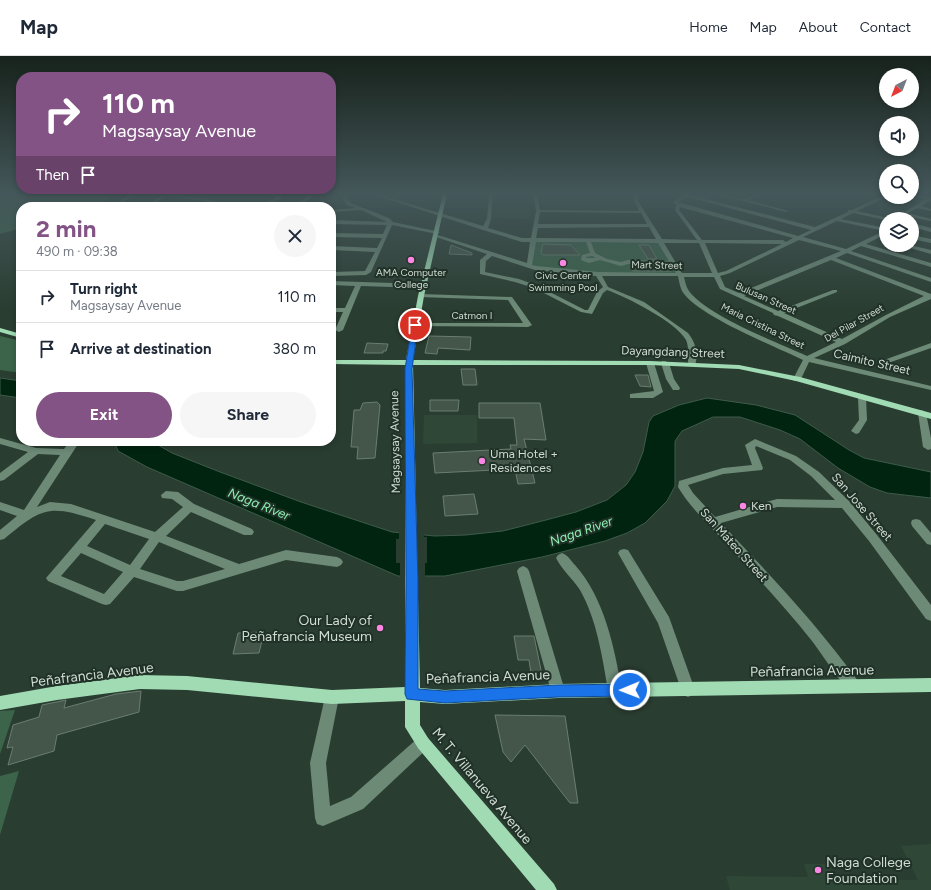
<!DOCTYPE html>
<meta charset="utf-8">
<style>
:root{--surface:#fff;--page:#f6f6f7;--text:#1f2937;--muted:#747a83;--line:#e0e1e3;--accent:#825384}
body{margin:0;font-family:Figtree,sans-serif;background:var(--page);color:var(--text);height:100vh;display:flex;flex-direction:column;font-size:15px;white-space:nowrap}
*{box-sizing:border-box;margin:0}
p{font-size:13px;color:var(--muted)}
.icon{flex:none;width:22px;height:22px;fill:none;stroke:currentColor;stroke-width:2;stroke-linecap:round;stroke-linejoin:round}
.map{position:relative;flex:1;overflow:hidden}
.drawer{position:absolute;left:16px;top:146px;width:320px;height:244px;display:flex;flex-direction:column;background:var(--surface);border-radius:16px;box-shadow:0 2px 6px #0003}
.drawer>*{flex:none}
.hud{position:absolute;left:16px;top:16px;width:320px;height:122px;border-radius:16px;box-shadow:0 2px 6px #0003;background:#825384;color:#fff;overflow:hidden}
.needle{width:26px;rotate:222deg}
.tools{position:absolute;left:879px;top:12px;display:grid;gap:8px}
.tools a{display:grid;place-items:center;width:40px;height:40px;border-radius:50%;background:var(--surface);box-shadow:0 2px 6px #0003;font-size:20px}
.pin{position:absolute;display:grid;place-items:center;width:34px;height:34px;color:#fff;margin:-17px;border:2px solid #fff;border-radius:50%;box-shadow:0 1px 4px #0007}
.me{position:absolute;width:44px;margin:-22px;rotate:269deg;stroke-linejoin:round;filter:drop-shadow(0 0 3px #0008)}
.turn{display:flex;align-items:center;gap:14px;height:84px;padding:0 20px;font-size:18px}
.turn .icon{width:52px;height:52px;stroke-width:2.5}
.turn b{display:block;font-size:28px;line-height:34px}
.then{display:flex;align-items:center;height:38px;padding:0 20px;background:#0003;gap:8px;font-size:15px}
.round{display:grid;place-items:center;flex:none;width:42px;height:42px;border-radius:21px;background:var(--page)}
.head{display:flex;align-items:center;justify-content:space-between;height:68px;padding:0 20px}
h1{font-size:24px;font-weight:700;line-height:30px;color:var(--accent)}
.action{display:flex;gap:8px;margin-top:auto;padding:8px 20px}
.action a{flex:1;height:46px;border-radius:24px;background:var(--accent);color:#fff;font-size:16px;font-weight:700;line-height:46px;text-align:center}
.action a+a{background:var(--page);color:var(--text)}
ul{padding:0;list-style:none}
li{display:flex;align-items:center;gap:12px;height:52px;padding:0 20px;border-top:1px solid var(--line)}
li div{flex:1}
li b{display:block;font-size:15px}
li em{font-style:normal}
header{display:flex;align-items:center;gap:24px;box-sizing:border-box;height:56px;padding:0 20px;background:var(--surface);border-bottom:1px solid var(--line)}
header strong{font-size:19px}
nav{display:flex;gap:22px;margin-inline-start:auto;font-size:14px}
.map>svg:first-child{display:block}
</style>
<header>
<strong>Map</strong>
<nav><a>Home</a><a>Map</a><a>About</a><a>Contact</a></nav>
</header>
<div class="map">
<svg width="931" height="834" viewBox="0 0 931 834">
<rect width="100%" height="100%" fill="#2a3d31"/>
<path fill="#2e4737" d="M540,138H635L633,144L638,155L544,153Z
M494,151L531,152V163L491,162Z
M424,359H477V387L423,388Z
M931,788V834H730L726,820L808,821L804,808H828L834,824H918L901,790Z"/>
<path fill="#3b644a" d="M0,138H115L100,149L94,151H21V172L0,178Z
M533,185L661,186L681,220L598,218L535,212L529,205Z
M0,280L21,285V317L0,314Z
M15,654L0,698V655Z
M19,715L0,779V720Z"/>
<path fill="#002410" stroke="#3e5b4a" d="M0,322L21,325V342L0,339Z
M707,342L756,349L795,359L849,394L864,402L931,416V442L887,437L870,431L838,412L800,383L780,374L740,361H713L682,375L675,385V430L667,445L645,467L627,477L605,485L542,501L445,520H398L147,411L118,395L114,385H151L172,397L220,416L301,446L392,476L435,480L466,479L503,475L546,464L576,456L607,444L626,429L635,416L643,396L649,366L653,360L679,349Z"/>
<path fill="#2a3d31" d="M399,475L424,477V481H427V507H425V522H400V507H396V483H399Z"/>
<path fill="#435649" stroke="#6a7e70" d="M543,188L571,189L580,199H543L541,197Z
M451,189L472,197V199L449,198Z
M639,189H649L657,203H648Z
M630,210H669L672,215H633Z
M429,280L471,281L470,294L438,292L437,298L425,297Z
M367,287L388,288L386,295H383V297H364Z
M461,313H475L477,329H463Z
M635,319H648L651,331L640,330Z
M430,344H459L458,355H430Z
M377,346L380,349L375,402L357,403L358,391H351L354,354H360L363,347Z
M479,347H540L546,384L524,383L535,427L518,428L515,413L435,417L433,397L511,393L510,389H517L514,362H479Z
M474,438L478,458L445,460L443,440Z
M264,576L259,597L233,598L238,577Z
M514,580H534L543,624H532L529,604H518Z
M141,635L139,656L57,679L54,695L8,709L13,691L7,692L13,669L39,661L42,649L66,644L64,652L116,638Z
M495,659L565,660L578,747H570L525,689L511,706L503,696Z"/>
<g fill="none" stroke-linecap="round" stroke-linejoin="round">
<path fill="#6d8a77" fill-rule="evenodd" d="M130,138H134L117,151H112Z
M163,138H171L251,151H240L166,139L151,151H146Z
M271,138H279L278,139L283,141L266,151H260L277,141L271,140Z
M312,138H316L297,151H292Z
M345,138H349L347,143L351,147L389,162L393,166L440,176L437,178L392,169L371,216L366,219L331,220V216L365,215L375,196L331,194V190L377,192L382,182L331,181V177L383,178L387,169L331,168V164L387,166L361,154L331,156V154L355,152L347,149L343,144Z
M372,138H377L483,170L487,163L489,138H493L491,163L488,172L522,182H531L536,155L533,138H537L540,154L639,155L634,145V140L637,138H641L638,141V145L662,183L697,184L675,154L676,149L673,146L684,140L680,138H686L815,171L848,156V154H852L886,138V141L857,155L888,162L886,164L853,157L841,163L886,172V178L866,188L931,207V211L861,190L851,195L931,222V226L847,197L836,202L931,238V243L890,261L845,288L814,302L931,330V334L809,306L800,325H794L793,323L803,304C776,291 696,259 682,235C680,231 679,225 678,220H602L608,231L644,246L688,277C695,286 699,297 695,309H689C686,301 690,293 686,284C676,266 627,241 607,234L603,237L592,258L581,256L534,232L515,226L480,218V204L487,198L433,180L438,179L527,207L530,186H522L483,174ZM688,141L811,174L798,180L678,146ZM680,151L793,182L786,186L783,184H702L679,154ZM540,156L641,157L647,168H538ZM837,165L884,175L846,193L803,181ZM649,171L656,183L536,182L538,172ZM799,184L841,195L739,237L725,231L720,220L730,217ZM536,186H586L590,197L582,199L581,204L589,207L600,204L621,210L628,208L671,209L676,217L598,216L536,210L532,209ZM591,186L658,187L669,205L628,204L621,206L607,203L595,197ZM664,187H699L712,217H682ZM705,187L782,188L726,215L718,217ZM492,200L535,214L596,220L603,231L597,236L588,254H585L538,230L519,223L485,216L486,205ZM592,200L596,202H586V201ZM831,204L924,240L886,259L842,283L784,257L837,236V234H833L778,255L744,240ZM684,221H714L720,233L773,257L774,259L778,260L836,286L807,300C778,287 706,259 689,235C686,231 685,225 684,221Z
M716,138C725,137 733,143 742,143C749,143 755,138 762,138L748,144L788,155L786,156Z
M912,138L931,142V144L921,150L931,153V155L917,152L908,157L931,163V165L905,160L899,163H893L926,143L912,140Z
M912,167L931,172V176L912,171Z
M912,179L931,183V187L912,183Z
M900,189H910L931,194V198Z
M331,225L424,228L427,230L424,232L361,230L343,274L339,276L335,274L343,256H331V252H345L355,230L331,229Z
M421,238L512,241L532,269L528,271L413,270V268L415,267H523L508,244L419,241V239Z
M931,287V292L891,306H888L884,304Z
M647,305H650L654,307L663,336L653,342H630V338L654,335L646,307Z
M662,305H665L669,307L674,323L680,332L679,334H673L666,323L661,307Z
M862,338L866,341L867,364L859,377L856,378L851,375L859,364L858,341Z
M922,354L926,357L931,382V393L928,394L923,391L918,357Z
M0,382L36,392L64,393L70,385H80L37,451L50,446L71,448L155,476L183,451L172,443L162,442L161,439L166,435L178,436L194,448L252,473L254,476L252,479H244L191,456L166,480L239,508L286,494L337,501L341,503L343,506L341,509L337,511L286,504L183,535H177L134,521L110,548L106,549L102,548L48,525L46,522L96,464C48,448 42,452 4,483L0,484V474L17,460L0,454V446L24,454L60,399L38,398L4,424L0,425V417L28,396L0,388ZM105,468L149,483L130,509L87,490ZM159,486L225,513L183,525H177L140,513ZM81,497L123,516L104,538L61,520Z
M755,383L796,400L819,416L849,445L877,479L931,549V565L926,563L869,485L842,452L777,451L721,467C769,518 817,568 858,625L860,630L858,635L853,637C844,633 820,595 812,585C784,550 753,517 723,484C707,467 690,451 678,431L679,425L723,412L752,409L745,389ZM756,390L790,404L811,420L835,444L777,443L715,461L693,437L688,429L723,418L762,414L763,412L755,392Z
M916,463L920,464L931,477V489L927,488L912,470L911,467L912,464Z
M624,493L628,494L669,561L695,634L693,639L688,641L683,639L658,567L618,497L620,494Z
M562,497C568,499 571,505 575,509C605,543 614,591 622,634L620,639L615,641L610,639L608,634C602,600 597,564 580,534C573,523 562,514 556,502L558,499Z
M523,510L527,512L529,515L565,635L563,640L558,642L553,640L551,635L517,515L519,512Z
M332,634L337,636L339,641L326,707L330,750L351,741L418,682L423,679L428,682L431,687L428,692L363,753L323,770L317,768L315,762L310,707L325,641L327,636Z"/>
<path fill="#a0dbb4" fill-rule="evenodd" d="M443,138H447L424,240L413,304L650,305L739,309L800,321L931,357V363L796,325L739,313L650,309H413L420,632L445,634L558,628L931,622V636L558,642L445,648L420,646V669L428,682L554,828L557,834H536L418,692L405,671V645L332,648L187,634L140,633L57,644L0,654V640L57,630L140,619L187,620L332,634L405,631V309L331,308V304H406L418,240Z
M0,272L21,278V282L0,276Z"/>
</g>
<linearGradient id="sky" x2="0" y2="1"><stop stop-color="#17221b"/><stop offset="0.54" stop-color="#44575a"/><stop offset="1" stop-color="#44575a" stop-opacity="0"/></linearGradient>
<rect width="931" height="254" fill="url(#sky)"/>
<path fill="#1a73e8" stroke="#114b97" d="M415,267L418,269L412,313L418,526V633L445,635L558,629L630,628L634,630L636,634L634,639L630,640L558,641L445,647L407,643L405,638L406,526L405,313L412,269Z"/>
<g fill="#fc86e3" stroke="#203227" stroke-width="1.5">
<circle cx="411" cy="204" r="4"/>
<circle cx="563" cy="207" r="4"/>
<circle cx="482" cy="405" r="4"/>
<circle cx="743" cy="450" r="4"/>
<circle cx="380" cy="572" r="4"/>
<circle cx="818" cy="814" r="4"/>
</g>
<g text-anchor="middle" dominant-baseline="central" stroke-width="4" stroke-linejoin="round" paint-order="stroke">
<g font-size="10" fill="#d0dbd3" stroke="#203227">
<text transform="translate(657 209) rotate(1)">Mart Street</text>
<text transform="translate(766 242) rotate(24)">Bulusan Street</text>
<text x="472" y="259">Catmon I</text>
<text transform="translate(854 267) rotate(-29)">Del Pilar Street</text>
<text transform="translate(763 270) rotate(26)">Maria Cristina Street</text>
</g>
<g font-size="10" fill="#d0dbd3" stroke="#203227">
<text x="411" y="216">AMA Computer<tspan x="411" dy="12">College</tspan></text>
<text x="563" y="219">Civic Center<tspan x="563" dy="12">Swimming Pool</tspan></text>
</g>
<g font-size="12" fill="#d0dbd3" stroke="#203227">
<text transform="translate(673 296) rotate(2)">Dayangdang Street</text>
<text transform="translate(872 306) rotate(13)">Caimito Street</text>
<text transform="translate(395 386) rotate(-91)">Magsaysay Avenue</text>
<text transform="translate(862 451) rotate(49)">San Jose Street</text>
<text transform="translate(734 489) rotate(48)">San Mateo Street</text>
</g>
<g font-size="12" fill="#d0dbd3" stroke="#203227" text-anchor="start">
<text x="490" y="398">Uma Hotel +<tspan x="490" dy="14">Residences</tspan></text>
<text x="751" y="450">Ken</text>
</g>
<g font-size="13" font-style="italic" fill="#8defb2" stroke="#203227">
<text transform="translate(259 448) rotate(22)">Naga River</text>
<text transform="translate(581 475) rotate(-19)">Naga River</text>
</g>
<g font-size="14" fill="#d0dbd3" stroke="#203227" text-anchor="end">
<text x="372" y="564">Our Lady of<tspan x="372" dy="16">Peñafrancia Museum</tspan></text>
<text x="826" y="806" text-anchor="start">Naga College<tspan x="826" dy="16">Foundation</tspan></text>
</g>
<g font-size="14" fill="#d0dbd3" stroke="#203227">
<text transform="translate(812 615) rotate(-1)">Peñafrancia Avenue</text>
<text transform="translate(92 619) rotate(-7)">Peñafrancia Avenue</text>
<text transform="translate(488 621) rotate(-2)">Peñafrancia Avenue</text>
<text transform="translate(482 730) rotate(50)">M. T. Villanueva Avenue</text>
</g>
</g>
</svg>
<div class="tools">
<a><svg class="needle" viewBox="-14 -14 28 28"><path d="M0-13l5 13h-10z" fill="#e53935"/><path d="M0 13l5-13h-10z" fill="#747a83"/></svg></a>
<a><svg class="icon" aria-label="sound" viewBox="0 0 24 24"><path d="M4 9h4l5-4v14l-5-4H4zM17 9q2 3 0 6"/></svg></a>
<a><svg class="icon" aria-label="search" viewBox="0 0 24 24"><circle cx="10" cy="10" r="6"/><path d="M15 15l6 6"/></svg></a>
<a><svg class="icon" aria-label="layers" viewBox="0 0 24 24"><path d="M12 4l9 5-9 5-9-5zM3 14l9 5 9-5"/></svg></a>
</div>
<div class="pin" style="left:415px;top:269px;background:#d93025"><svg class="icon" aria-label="arrive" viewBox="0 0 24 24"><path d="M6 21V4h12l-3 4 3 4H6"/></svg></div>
<svg class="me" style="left:630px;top:634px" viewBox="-20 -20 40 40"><circle r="17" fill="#1a73e8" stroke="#fff" stroke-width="3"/><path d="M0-11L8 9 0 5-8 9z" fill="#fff"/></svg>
<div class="hud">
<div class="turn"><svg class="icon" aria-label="right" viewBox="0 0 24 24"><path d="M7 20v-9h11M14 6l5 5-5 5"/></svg><div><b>110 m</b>Magsaysay Avenue</div></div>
<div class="then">Then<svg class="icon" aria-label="arrive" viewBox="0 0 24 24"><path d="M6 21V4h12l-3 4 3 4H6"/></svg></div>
</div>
<section class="drawer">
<div class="head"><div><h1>2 min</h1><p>490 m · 09:38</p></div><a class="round"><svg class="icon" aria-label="close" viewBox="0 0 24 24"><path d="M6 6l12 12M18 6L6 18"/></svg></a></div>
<ul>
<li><svg class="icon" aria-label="right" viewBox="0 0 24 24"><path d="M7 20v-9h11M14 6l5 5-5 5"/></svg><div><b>Turn right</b><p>Magsaysay Avenue</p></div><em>110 m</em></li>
<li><svg class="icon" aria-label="arrive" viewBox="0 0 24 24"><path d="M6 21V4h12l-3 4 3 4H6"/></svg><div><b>Arrive at destination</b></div><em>380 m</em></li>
</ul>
<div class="action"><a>Exit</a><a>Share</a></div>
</section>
</div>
